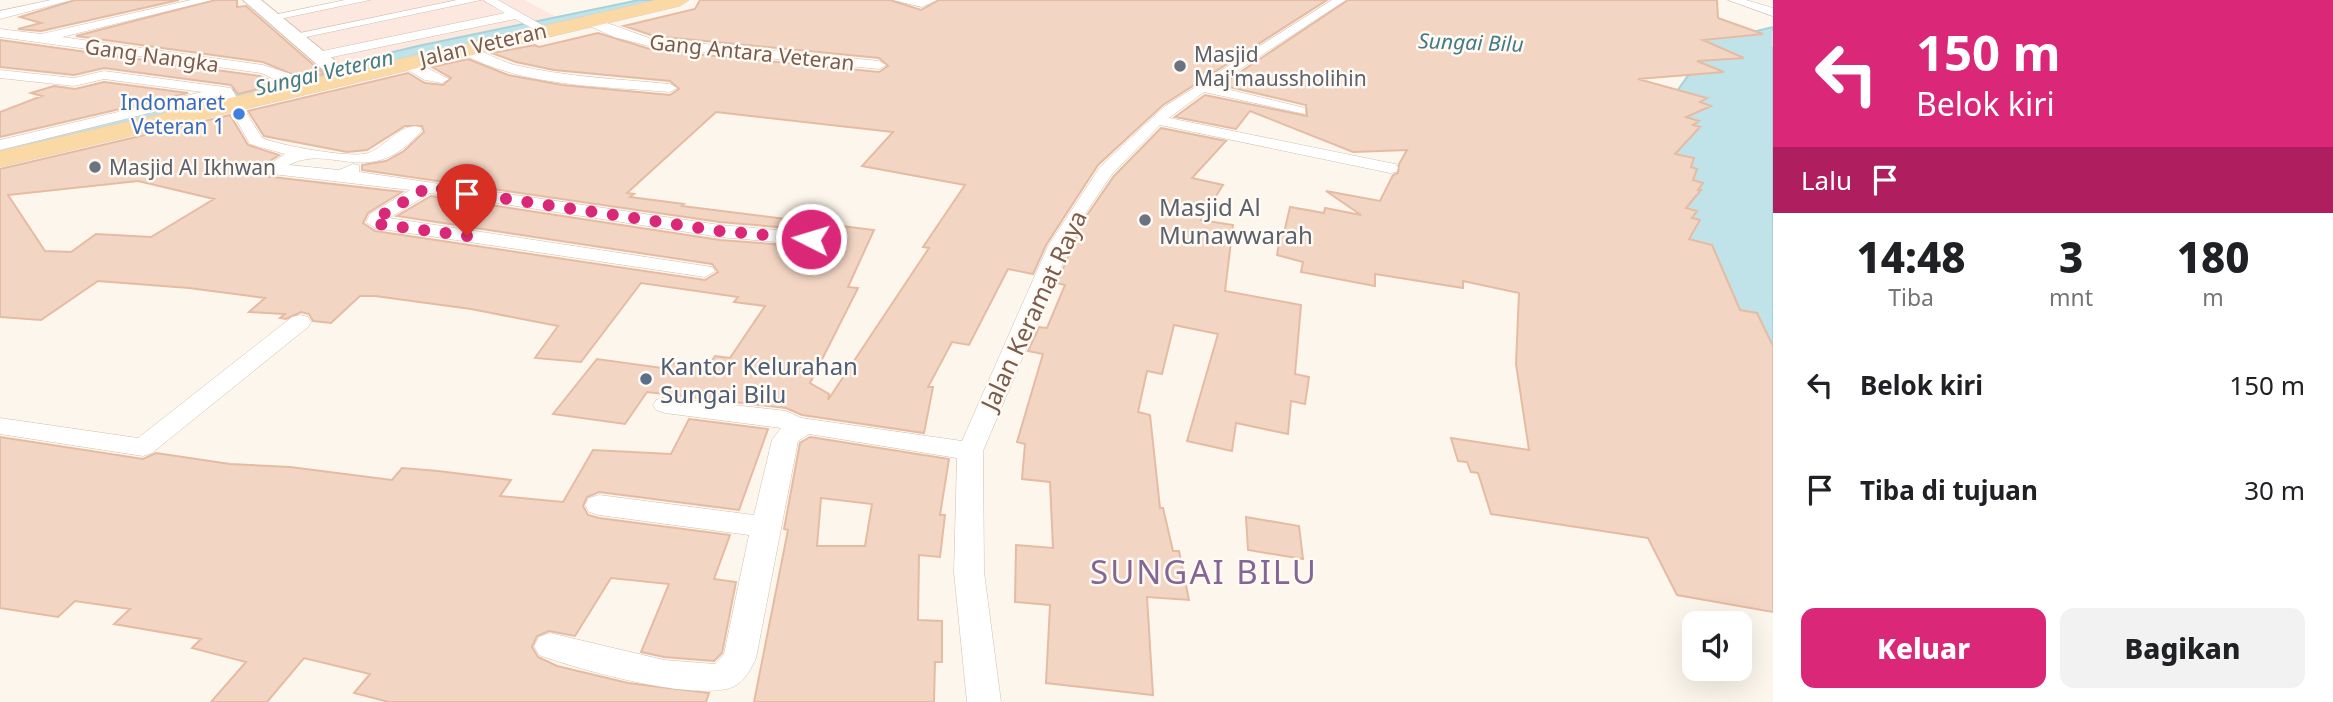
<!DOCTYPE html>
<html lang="id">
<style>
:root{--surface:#fff;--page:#f2f2f2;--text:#202124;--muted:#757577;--accent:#db2777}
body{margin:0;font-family:"Noto Sans",sans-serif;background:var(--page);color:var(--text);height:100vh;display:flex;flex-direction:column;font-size:26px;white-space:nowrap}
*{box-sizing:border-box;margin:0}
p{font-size:23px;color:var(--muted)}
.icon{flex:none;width:38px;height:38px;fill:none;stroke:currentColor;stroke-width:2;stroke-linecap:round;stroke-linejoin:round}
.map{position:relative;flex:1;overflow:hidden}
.panel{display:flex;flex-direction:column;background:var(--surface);width:560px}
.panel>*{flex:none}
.top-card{background:#db2777;color:#fff;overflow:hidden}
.buttons{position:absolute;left:1682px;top:611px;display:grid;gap:14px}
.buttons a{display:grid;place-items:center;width:70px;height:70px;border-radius:14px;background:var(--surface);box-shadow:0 7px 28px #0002;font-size:35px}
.pin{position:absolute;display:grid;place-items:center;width:60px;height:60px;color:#fff;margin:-72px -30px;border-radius:50% 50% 50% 0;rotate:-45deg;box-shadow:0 0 7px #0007}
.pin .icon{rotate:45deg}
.me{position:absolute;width:77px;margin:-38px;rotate:275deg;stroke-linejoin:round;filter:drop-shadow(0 0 5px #0008)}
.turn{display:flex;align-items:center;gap:24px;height:147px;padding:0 28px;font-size:32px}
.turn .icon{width:91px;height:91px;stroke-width:2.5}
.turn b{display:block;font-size:49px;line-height:60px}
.then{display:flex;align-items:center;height:66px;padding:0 28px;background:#0003;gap:14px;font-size:26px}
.eta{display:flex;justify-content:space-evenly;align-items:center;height:119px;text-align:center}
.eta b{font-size:42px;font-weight:800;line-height:49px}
.primary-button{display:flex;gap:14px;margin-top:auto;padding:14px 28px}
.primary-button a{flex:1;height:80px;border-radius:14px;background:var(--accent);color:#fff;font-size:28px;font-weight:800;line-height:80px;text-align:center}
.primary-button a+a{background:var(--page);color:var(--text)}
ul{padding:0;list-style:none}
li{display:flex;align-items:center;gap:21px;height:105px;padding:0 28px}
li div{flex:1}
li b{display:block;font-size:26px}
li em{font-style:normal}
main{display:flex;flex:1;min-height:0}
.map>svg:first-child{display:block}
</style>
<main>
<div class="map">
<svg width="1773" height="702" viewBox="0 0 1773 702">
<rect width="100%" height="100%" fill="#fdf6ec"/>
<path fill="#fde8e0" d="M369,0H524L557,17L336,65L280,16Z"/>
<path fill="#bfe3e8" stroke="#a5d3da" stroke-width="2" d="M639,0H662L0,152V146L418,46Z
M1773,27V487L1649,131L1699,60L1720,40Z"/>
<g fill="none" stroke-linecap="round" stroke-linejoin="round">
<path fill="#bfe3e8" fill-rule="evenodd" d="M1773,31V47L1640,51L1630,49L1626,43L1630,37L1640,35Z"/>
</g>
<path fill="#f3d5c3" stroke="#e6bba3" stroke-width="2" fill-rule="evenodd" d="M75,0H179L41,31L18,29L41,23L20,17Z
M215,0H237V7L246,6L324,74L303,79L263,62L76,36Z
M700,0H890L921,10L939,0H1327L1163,105L1098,165L1046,245L1033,274L1008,269L969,345L952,342L928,387H933L924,433L802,415L786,408L647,392L625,424L553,414L597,359L662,368L665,362L707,368L715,356L730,358L765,306L734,302L738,297L641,283L581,362L535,358L558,326L471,309L375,296H360L331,323L313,321L309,314L301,312L286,319L280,318L285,314L249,312L265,298L189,288L98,281L41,320L0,317V169L230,115L248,145L279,155L261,167L264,176L402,192L368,213L363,223L375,231L705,280L718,272L712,264L397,216L431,196L720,240L812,247L823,238L811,230L720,222L362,170V165L386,161L404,151L424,132L422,126H405L367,150L347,152L264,136L248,111L408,73L425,83L443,85L451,78L432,67L468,59L508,75L562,85L670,95L679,89L670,81L554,70L516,62L492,53L535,45L539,47L598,33L653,50L879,72L888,66L879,58L654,36L624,26L695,9ZM716,112L893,132L862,166L965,185L923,247L929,248L828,400L829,394L810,383L858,288L848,287L874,230L682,206L684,204L630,197L634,194L627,193ZM138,181L214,199L151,237L96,234L71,252L45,251L8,195Z
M1348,0H1717L1718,18L1763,34L1703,40L1744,58L1697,61L1724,72L1638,79L1707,98L1700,102L1711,106L1686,117L1699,121L1693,125L1700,127L1675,154L1694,158L1691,167L1697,169L1693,180L1703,183L1698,190H1701L1686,208L1697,211L1692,218L1700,220L1689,239L1712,245L1740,310L1757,313L1773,346V612L1677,595L1648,538L1491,514L1478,473L1471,472L1467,462L1458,461L1451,438L1529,450L1516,364L1519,293L1463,281V288L1375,274V286L1301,272L1303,262L1277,255L1281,233H1284L1290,207L1324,213L1325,208L1361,215L1326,191L1380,201L1393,175L1398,173L1399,164L1407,150L1353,152L1250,111L1236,129L1175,117L1205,95L1307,116L1306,105L1221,85Z
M0,40L260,76L278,84L238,94L231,85L104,68L74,75L0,67Z
M104,82L188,93L0,137V112L42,96L31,93L54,86L75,89Z
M1161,128L1226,141L1192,178L1223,185L1201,220L1233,225L1225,291L1301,305L1295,374L1309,377L1305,404L1291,401L1288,434L1236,423L1232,451L1187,441L1218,334L1174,325L1162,374L1147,371L1138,412L1150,415L1160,508H1163L1173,551H1179L1189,600L1147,597L1153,695L1046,683L1050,605L1015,602L1016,545L1053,548L1050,482L1022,479L1025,444L1017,442L1043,354L1028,351L1039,327L1047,328L1065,285L1057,283L1083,221L1114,176Z
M689,419L768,429L739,510L599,492L587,497L583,506L588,515L599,518L730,535L714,579L736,582L722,653L714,661L664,657L641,652L669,584L611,578L575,636L549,631L537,636L532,647L538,657L557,666L628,683L709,693L706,702H389L354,693L370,674L304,658L267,702H211L246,662L192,648L201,639L114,624L130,609L75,601L58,617L0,608V437L143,459L156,453L230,464L290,467L392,480L402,468L438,471L511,480L500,496L563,502L593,450L671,454Z
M810,437L949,459L940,515H945L940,557L919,555L918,620L942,621V662H935L934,702H754L788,530L784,529L800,443ZM821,498L872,504L865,546H817Z
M1246,517L1299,526L1303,559L1248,550Z"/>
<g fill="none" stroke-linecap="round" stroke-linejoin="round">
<g stroke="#d1beb0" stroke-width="1">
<path id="street" d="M51,0H72L0,19V11Z
M191,0H212L62,37L263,65L291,74L306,84V90C293,92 274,78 261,73L0,37V29L41,34Z
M345,0H370L270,21L264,17Z
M457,0H481L292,40L286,36Z
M483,0H498L551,30L541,33L515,19L318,60L311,56L318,52L505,13Z
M893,0H937L922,7Z
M1332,0H1346L1214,86L1305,108V114L1204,92L1169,118L1390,163L1396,164L1398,168L1396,172L1390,173L1160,125L1112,174L1081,220L983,451L984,572L1001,702H967L954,572L957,458L809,434L798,441L756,658C751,669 745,681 733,687C695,702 580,670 539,655L534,646L539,637L550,633L664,660L715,664L724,654L749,535L599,515L589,512L585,505L589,498L599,495L754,515L772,440L781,428L665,413L656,410L653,405L656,400L665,397L786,411L801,418L962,441L1048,246L1100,167L1164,107Z
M1728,0H1746L1773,8V16Z
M583,17C593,16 638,35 653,39L879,61L886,65L879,69L653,47L614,37L583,23Z
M459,46C472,44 500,62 515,65C566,77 618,79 670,84L677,88L670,92C600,86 522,87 459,52Z
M399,59H409L449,79L442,83L425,80L399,65Z
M0,70L74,78L104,71L231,88L262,138C278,145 352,159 368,153C385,148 401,122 420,127L422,130C370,192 332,142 289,165L339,170L353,164L359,165V172L720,225L811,233L821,239L811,245L720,237L430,193L389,218L712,267L715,271L705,277L375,228L366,222L370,214L410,190L264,173L262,169L285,154L250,144L222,95L0,150V140L202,92L104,79L74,86L0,78Z
M300,315L308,317L311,322L308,327L152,453L143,456L0,434V418L138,438L292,317Z"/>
</g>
<g stroke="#d6c0b0" stroke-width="2">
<path id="secondary" d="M243,0H261L350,73L353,77L350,81H336Z"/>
</g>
<g stroke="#dad1cd" stroke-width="1">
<path id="primary" d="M656,0H689L680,6L0,167V151Z"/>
</g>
<use href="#street" fill="#fff" fill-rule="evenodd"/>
<use href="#secondary" fill="#fff" fill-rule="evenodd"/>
<use href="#primary" fill="#fbd9a5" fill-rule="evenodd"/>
</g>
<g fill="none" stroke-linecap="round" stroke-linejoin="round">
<path stroke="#db2777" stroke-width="12" stroke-dasharray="0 21.6" d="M467,236L378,224L374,220L428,187L720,231L811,239"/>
</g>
<g fill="#6b7280" stroke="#fffaf3" stroke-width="2.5">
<circle cx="1180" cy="66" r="7"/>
<circle cx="95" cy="167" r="7"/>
<circle cx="1145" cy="220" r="7"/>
</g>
<circle fill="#3f7fe0" stroke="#fffaf3" stroke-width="2.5" cx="239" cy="114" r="7"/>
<circle fill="#5c6f8a" stroke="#fffaf3" stroke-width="2.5" cx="646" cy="379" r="7"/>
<g text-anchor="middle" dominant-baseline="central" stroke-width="5" stroke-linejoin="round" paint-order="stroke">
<g font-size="21" font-style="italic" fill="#437c86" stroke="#fffaf3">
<text transform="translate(1471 42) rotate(2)">Sungai Bilu</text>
<text transform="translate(324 72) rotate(-13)">Sungai Veteran</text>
</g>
<g font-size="21" fill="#7a5c4d" stroke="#fffaf3">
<text transform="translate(483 44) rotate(-13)">Jalan Veteran</text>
<text transform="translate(752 52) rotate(6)">Gang Antara Veteran</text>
<text transform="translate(152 55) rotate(8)">Gang Nangka</text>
</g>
<g font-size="21" fill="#5b616d" stroke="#fffaf3" text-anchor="start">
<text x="1194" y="54">Masjid<tspan x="1194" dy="24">Maj'maussholihin</tspan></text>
<text x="109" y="167">Masjid Al Ikhwan</text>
</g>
<g font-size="21" fill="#366cbe" stroke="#fffaf3" text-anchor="end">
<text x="225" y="102">Indomaret<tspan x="225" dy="24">Veteran 1</tspan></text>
</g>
<g font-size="24" fill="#5b616d" stroke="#fffaf3" text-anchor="start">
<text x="1159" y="206">Masjid Al<tspan x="1159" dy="28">Munawwarah</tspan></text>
</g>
<g font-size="24" fill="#7a5c4d" stroke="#fffaf3">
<text transform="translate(1033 310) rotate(-65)">Jalan Keramat Raya</text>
</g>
<g font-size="24" fill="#4e5e75" stroke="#fffaf3" text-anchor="start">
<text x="660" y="365">Kantor Kelurahan<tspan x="660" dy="28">Sungai Bilu</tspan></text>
</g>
<g font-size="33" letter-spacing="2" fill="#846695" stroke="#fffaf3">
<text x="1204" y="571">SUNGAI BILU</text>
</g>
</g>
</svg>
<div class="buttons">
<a><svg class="icon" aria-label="sound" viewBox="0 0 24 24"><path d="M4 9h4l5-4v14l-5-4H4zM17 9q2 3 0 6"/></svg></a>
</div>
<div class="pin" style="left:467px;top:236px;background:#d93025"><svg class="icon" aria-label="arrive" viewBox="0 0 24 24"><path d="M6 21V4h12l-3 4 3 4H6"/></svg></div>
<svg class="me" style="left:811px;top:239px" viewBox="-20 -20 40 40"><circle r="17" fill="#db2777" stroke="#fff" stroke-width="3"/><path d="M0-11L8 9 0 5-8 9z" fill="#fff"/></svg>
</div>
<section class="panel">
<div class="top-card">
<div class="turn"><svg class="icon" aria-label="left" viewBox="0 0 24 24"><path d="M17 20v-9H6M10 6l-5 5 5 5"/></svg><div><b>150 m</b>Belok kiri</div></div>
<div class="then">Lalu<svg class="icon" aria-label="arrive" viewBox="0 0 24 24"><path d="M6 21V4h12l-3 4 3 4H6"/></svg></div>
</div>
<div class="eta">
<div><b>14:48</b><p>Tiba</p></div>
<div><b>3</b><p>mnt</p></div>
<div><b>180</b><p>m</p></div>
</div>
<ul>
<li><svg class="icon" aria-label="left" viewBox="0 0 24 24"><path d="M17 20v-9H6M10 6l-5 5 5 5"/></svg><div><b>Belok kiri</b></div><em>150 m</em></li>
<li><svg class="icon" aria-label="arrive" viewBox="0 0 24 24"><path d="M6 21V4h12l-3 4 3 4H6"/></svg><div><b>Tiba di tujuan</b></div><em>30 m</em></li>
</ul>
<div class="primary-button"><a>Keluar</a><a>Bagikan</a></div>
</section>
</main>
